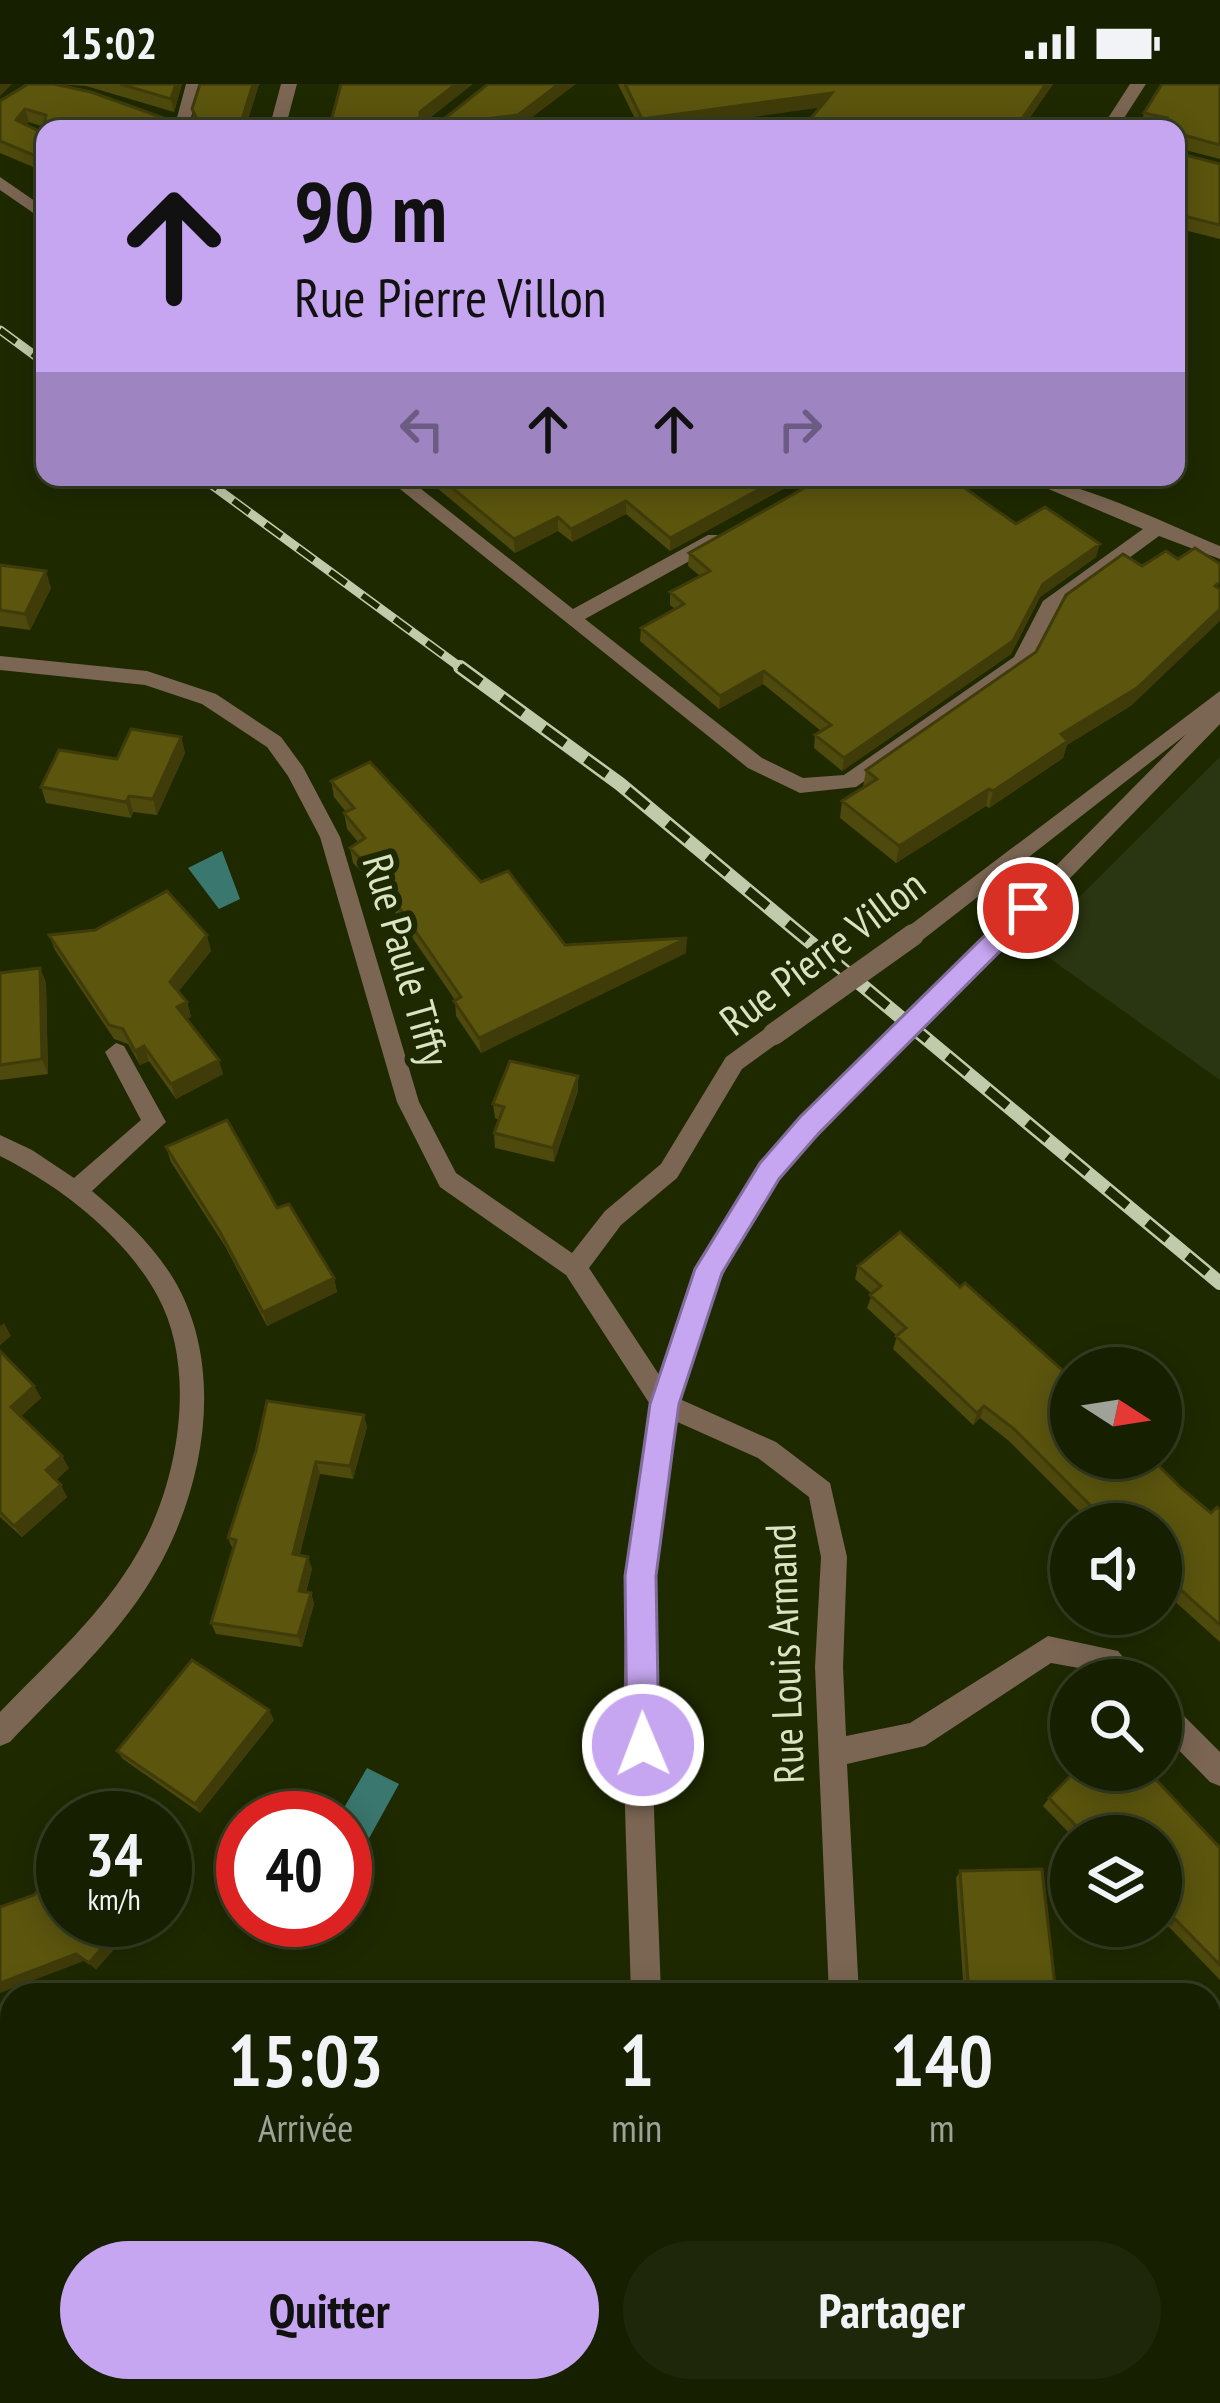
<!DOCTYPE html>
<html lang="fr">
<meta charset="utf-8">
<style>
:root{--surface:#161f00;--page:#1f270a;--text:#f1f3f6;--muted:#9ea299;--line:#353d22;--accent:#c6a6f0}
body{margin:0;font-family:"PT Sans Narrow",sans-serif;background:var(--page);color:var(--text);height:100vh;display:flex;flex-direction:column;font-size:45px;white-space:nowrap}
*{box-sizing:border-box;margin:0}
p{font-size:39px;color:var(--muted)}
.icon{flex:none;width:66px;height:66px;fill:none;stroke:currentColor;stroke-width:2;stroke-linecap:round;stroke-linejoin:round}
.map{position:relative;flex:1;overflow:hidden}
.details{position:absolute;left:0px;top:1899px;width:1221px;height:420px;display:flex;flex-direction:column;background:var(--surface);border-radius:36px 36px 0 0;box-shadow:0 6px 30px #0003,0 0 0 3px var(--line)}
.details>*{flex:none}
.guide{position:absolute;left:36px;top:36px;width:1149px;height:366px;border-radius:24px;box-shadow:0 6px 30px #0003,0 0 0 3px var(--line);background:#c6a6f0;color:#111;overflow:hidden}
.needle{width:78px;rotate:102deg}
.fabs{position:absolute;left:1050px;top:1263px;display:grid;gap:24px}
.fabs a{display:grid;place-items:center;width:132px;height:132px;border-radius:50%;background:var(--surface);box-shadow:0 6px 30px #0003,0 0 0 3px var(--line);font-size:60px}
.speed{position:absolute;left:36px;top:1707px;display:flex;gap:24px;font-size:60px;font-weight:700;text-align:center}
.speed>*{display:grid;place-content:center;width:156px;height:156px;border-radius:50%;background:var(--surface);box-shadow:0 6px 30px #0003,0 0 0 3px var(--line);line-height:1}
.speed small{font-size:30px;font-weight:400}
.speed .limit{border:18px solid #d22;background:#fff;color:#111}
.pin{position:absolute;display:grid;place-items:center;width:102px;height:102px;color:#fff;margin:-51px;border:6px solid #fff;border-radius:50%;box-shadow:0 3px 12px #0007}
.me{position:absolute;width:132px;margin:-66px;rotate:359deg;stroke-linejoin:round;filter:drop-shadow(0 0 9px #0008)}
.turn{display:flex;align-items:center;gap:42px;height:252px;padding:0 60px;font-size:54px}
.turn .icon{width:156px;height:156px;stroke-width:2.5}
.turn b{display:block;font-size:84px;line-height:102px}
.lanes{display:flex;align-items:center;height:114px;padding:0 60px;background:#0003;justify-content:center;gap:60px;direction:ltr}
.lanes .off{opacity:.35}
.eta{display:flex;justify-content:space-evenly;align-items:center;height:204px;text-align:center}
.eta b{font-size:72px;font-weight:700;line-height:84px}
.button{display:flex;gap:24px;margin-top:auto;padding:24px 60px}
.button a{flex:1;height:138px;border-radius:72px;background:var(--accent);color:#111;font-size:48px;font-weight:700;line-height:138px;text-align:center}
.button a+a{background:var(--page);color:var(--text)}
.status{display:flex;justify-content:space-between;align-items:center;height:84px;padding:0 60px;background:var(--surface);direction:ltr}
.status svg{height:33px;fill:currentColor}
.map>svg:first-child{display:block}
</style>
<div class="status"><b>15:02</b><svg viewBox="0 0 49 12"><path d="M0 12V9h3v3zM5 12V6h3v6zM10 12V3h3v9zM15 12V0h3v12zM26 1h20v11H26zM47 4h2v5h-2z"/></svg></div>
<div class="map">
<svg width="1220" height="2319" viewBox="0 0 1220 2319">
<rect width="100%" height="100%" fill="#1e2900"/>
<path fill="#2a3511" d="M1220,673V996L1031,861Z"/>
<path fill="#3a776f" d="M222,767L240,815L219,825L188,784Z
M367,1684L399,1700L362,1767L345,1759V1734H338Z"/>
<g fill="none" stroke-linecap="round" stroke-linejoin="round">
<path fill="#7b6653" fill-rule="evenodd" d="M186,0H202L188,42L174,45Z
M0,93L45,124V137L0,106Z"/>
<path fill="#7b6653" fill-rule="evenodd" d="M281,0H297L285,45H269Z
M1130,0H1146L1117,45H1101Z
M385,393H406L573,525L708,451H722V459L585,535L762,674L803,694L844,691L1014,573L1043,517L1143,445L1020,393C1073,393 1168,441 1220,462V475L1159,452L1058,526L1029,582L856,703L800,709L748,684Z
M0,572L147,587L216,610L281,653L303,683L340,753L419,1018L456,1089L572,1169L605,1127L661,1080L726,973L766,944H782L785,950L782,956L742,985L677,1094L621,1141L589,1184L673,1312L776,1358L830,1399L847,1473L843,1583L846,1652L910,1639L1048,1552L1118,1567L1142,1596H1109L1101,1588L1051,1579L925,1662L847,1680L859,1911H829L815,1583L821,1473L809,1413L758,1374L655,1328L566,1191L440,1103L397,1018L320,753L288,692L267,663L202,620L145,601L0,586Z
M1220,607V624L921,857H905L902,851L905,845Z
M116,959L124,962L166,1038L92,1107C122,1132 152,1160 173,1194C230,1288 202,1420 144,1507C107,1563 56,1609 10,1658L0,1662V1628C49,1577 103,1530 138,1468C179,1399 198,1284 157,1211C124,1151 60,1102 0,1072V1051L32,1066L74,1094L141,1036L105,968Z
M1161,1616L1171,1619L1220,1668V1702L1210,1698L1161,1648Z
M852,2307H884L885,2319H853Z"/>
<path fill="#7b6653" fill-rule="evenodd" d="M1220,621V640L972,895H956L953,889L956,883L1213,623Z
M843,1002L854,1011L851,1018C824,1048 789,1079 767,1113C749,1143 728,1177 715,1209C628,1431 654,1678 661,1911H631C625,1658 595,1377 723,1148C733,1130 742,1109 755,1093C779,1062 809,1034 835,1004Z
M636,2307H668L669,2319H637Z"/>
<g stroke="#c0cbab" stroke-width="9">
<path id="rail-far1" d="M0,246L45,279
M201,393L464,586"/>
</g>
<g stroke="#c0cbab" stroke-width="14">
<path id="rail" d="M460,583L620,700L1220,1199"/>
</g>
<use href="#rail-far1" stroke="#1e2900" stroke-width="6" stroke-dasharray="20" stroke-linecap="butt"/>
<use href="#rail" stroke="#1e2900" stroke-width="9" stroke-dasharray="26" stroke-linecap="butt"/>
<path stroke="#7b6653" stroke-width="22" d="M774,950L913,851"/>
<path stroke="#7b6653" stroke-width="22" d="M843,1011L964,889"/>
</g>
<path fill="#4e490c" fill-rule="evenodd" d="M57,0H182L174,28L86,2Z
M200,0H259L245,45H45V88L0,69V17L169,36L193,35L192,25ZM29,38L44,43L43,49L26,41Z
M618,0H1053L1022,45L820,23L667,45H640Z
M1220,0V75L1177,64L1178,69L1220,80V155L1176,144V45H1153L1141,42L1144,29Z
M424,393H805L670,467L626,430L572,458L558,447L515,469Z
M1016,440L1096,473L1040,513L1011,570L842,687L814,664L815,651L821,647L763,600L719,625L640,557L641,544L675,525L670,521V508L700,492L688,482L689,469Z
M0,481L51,504L30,546L0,542Z
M1132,621L1067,661L1063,674L989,724L986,722L896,779L840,734L842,717L863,703L866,686Z
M181,653L185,669L157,731L133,728L131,734L46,719L41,703Z
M331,697L481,798L565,861L686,869L481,969L456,932L455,916L381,808L353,779L350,764L358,758L347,745L344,729L346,728L334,713Z
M49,851L211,867L178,908L187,918L191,933L186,935L223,990L176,1015L149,977L140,981L128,960L114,955L55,866Z
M40,884L46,899L48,990L0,996V889Z
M578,1007L554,1078L495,1064L494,1049L499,1036L495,1034L493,1020Z
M166,1063L277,1124L334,1194L337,1208L267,1242L225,1162L171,1078Z
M858,1182L1181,1404L1211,1429L1220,1426V1558L1161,1505V1440H1092L1009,1357L980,1334L973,1341L893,1265L897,1252L867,1224L872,1210L855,1195Z
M0,1267L34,1302L41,1314L21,1332L69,1384L56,1396L67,1413L22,1453L0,1433Z
M367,1343L353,1395L320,1390L299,1472L312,1485L306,1508L311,1509L314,1520L302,1563L216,1550L211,1539L233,1466L228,1454L256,1367Z
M274,1636L200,1729L123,1675L117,1667Z
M1049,1714L1220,1764V1896L1168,1842L1163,1847L1159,1842H1161V1752H1072L1043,1722Z
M960,1787L1056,1911H964L956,1794Z
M12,2307H125L28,2319H0Z
M994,2307H1105L1106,2319H995Z"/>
<path fill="#403c0a" d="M0,0H12L0,12Z
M176,0H182L174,28L171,15Z
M253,0H259L245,45H239Z
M456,0H473L421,41L420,28Z
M559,0H576L518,44L452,45L451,39Z
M1046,0H1053L1022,45H1015Z
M832,9L831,22L667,45H642V35Z
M25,25L29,38L19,49L16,36Z
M782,393H805L670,467V454Z
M626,417V430L572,458L571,445Z
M558,433V447L515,469L514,455Z
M1100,460L1096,473L1040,513L1011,570L842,687L844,674L1043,500Z
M46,487L51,504L30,546L25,530Z
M1220,525V537L1132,621L1067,661L1063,674L989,724L993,707L1061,650Z
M764,587L763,600L719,625L720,612Z
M181,653L185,669L157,731L153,715Z
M989,705L986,722L896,779L899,762Z
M129,712L133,728L131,734L126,718Z
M207,851L211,867L174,913L170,898Z
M687,854L686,869L481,969L479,954Z
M40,884L46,899L48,990L42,975Z
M187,918L191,933L181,938L177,923Z
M144,962L149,977L140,981L135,967Z
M219,976L223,990L176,1015L171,1000Z
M578,992V1007L554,1078L553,1064Z
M334,1194L337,1208L267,1242L263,1228Z
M4,1239L11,1252L0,1261V1242Z
M34,1302L41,1314L18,1335L11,1323Z
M984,1322L980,1334L973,1341L977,1329Z
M364,1331L367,1343L353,1395L350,1382Z
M62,1372L69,1384L53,1398L46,1386Z
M316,1378L320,1390L297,1482L293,1470Z
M61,1401L67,1413L22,1453L14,1442Z
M308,1473L312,1485L303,1518L299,1507Z
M311,1509L314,1520L302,1563L298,1552Z
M269,1626L274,1636L200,1729L195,1720Z
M126,1836H140L96,1886L89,1879Z
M76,1870L84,1877L0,1909V1899Z"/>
<path fill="#5b550e" stroke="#403c0a" stroke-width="3" fill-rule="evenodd" d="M28,0H54L91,8L169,36L197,35L192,25L200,0H253L239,45H45V76L0,57V17ZM25,25L46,31L43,49L16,36Z
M120,0H176L171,15Z
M341,0H456L420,28V35H444L488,0H559L518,31L451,39L465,45H329Z
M625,0H1046L1015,45H802L832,9L642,35Z
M1162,0H1220V61L1180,50L1176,54V45H1161L1167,34L1144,29Z
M1176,60L1178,69L1220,80V141L1176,130Z
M439,393H782L670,454L626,417L571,445L558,433L514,455Z
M824,393H928L931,395L935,393H949L1016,440L1045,423L1100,460L1043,500L1013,557L844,674L815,651L831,641L764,587L720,612L641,544L684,520L670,508L710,487L689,469Z
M1195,464L1220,480V498L1215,502L1220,505V525L1137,604L1061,650L1068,657L993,707L989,705L899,762L842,717L877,695L866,686L1036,568L1066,511L1123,470L1142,482L1166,467L1178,475Z
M0,481L46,487L25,530L0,526Z
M131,645L181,653L153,715L129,712L126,718L41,703L59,666L117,675Z
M370,678L481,798L508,787L565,861L687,854L479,954L454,917L461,913L378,793L350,764L365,754L344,729L354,724L331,697Z
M167,807L207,851L170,898L187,918L177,923L219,976L171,1000L144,962L135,967L123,945L109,941L49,851L95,846Z
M40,884L42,975L0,981V889Z
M510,977L578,992L553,1064L494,1049L504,1023L493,1020Z
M227,1036L277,1124L289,1120L334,1194L263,1228L220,1148L166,1063Z
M900,1148L960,1203L965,1199L1071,1294V1374H1151L1181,1404L1211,1429L1217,1423L1220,1426V1541L1161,1488V1440H1109L1014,1345L984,1322L977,1329L896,1252L906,1244L870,1211L881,1202L858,1182Z
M0,1267L34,1302L11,1323L62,1372L46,1386L61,1401L14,1442L0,1428Z
M267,1317L364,1331L350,1382L316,1378L293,1470L308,1473L299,1507L311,1509L298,1552L211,1539L236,1456L228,1454L256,1367Z
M192,1576L269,1626L195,1720L117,1667Z
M1076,1686H1128L1135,1692L1141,1686H1147L1220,1764V1881L1175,1835L1171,1840L1161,1830V1752H1086L1049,1714Z
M63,1779V1836H126L89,1879L76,1870L0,1899V1823L34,1811Z
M1042,1785L1056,1911H969L960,1787Z
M1220,1961V2122L1209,2135V1973Z
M12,2216V2307H107L0,2319V2218Z
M290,2307H389L390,2318L291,2319Z
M1000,2307H1105L1106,2319H1000Z"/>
<path fill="#c6a6f0" stroke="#816c9c" stroke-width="3" d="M1028,815L1041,824L1037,830L819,1049L779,1095L722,1189L679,1320L673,1363L656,1492L659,1661L654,1672L643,1677L632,1672L627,1661L625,1492L644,1363L650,1320L695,1185L760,1079L800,1033L1020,817Z"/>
<g text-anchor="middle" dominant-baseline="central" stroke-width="12" stroke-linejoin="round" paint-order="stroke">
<g font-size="42" fill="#d9e4c5" stroke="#1e2900">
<text transform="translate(822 868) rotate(-37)">Rue Pierre Villon</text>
<text transform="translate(407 876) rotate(74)">Rue Paule Tiffy</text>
<text transform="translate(784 1570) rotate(-92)">Rue Louis Armand</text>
</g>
</g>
</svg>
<div class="fabs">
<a><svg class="needle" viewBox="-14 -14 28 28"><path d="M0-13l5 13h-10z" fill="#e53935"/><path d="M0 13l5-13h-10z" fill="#9ea299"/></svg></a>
<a><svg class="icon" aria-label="sound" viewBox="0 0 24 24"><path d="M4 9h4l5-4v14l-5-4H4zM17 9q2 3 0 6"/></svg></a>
<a><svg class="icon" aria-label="search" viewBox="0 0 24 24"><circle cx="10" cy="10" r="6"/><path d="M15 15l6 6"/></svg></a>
<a><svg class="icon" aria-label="layers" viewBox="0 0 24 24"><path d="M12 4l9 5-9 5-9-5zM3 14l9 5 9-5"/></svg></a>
</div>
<div class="speed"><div>34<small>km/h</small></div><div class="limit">40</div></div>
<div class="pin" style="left:1028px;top:824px;background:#d93025"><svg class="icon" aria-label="arrive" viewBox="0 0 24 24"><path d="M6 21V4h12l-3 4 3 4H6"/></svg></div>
<svg class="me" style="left:643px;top:1661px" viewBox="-20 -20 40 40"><circle r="17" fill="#c6a6f0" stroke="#fff" stroke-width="3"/><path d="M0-11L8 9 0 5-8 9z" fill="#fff"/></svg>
<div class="guide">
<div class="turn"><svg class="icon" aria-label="ahead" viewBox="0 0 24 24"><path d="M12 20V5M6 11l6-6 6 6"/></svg><div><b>90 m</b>Rue Pierre Villon</div></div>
<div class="lanes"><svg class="icon off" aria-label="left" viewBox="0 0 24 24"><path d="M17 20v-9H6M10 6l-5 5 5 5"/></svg><svg class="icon" aria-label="ahead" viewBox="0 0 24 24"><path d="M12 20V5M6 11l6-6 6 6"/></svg><svg class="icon" aria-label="ahead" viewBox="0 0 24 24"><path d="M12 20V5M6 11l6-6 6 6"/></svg><svg class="icon off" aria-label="right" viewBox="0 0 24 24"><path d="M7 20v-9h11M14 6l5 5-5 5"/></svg></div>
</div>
<section class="details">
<div class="eta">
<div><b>15:03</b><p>Arrivée</p></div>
<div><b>1</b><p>min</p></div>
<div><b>140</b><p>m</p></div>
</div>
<div class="button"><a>Quitter</a><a>Partager</a></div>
</section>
</div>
